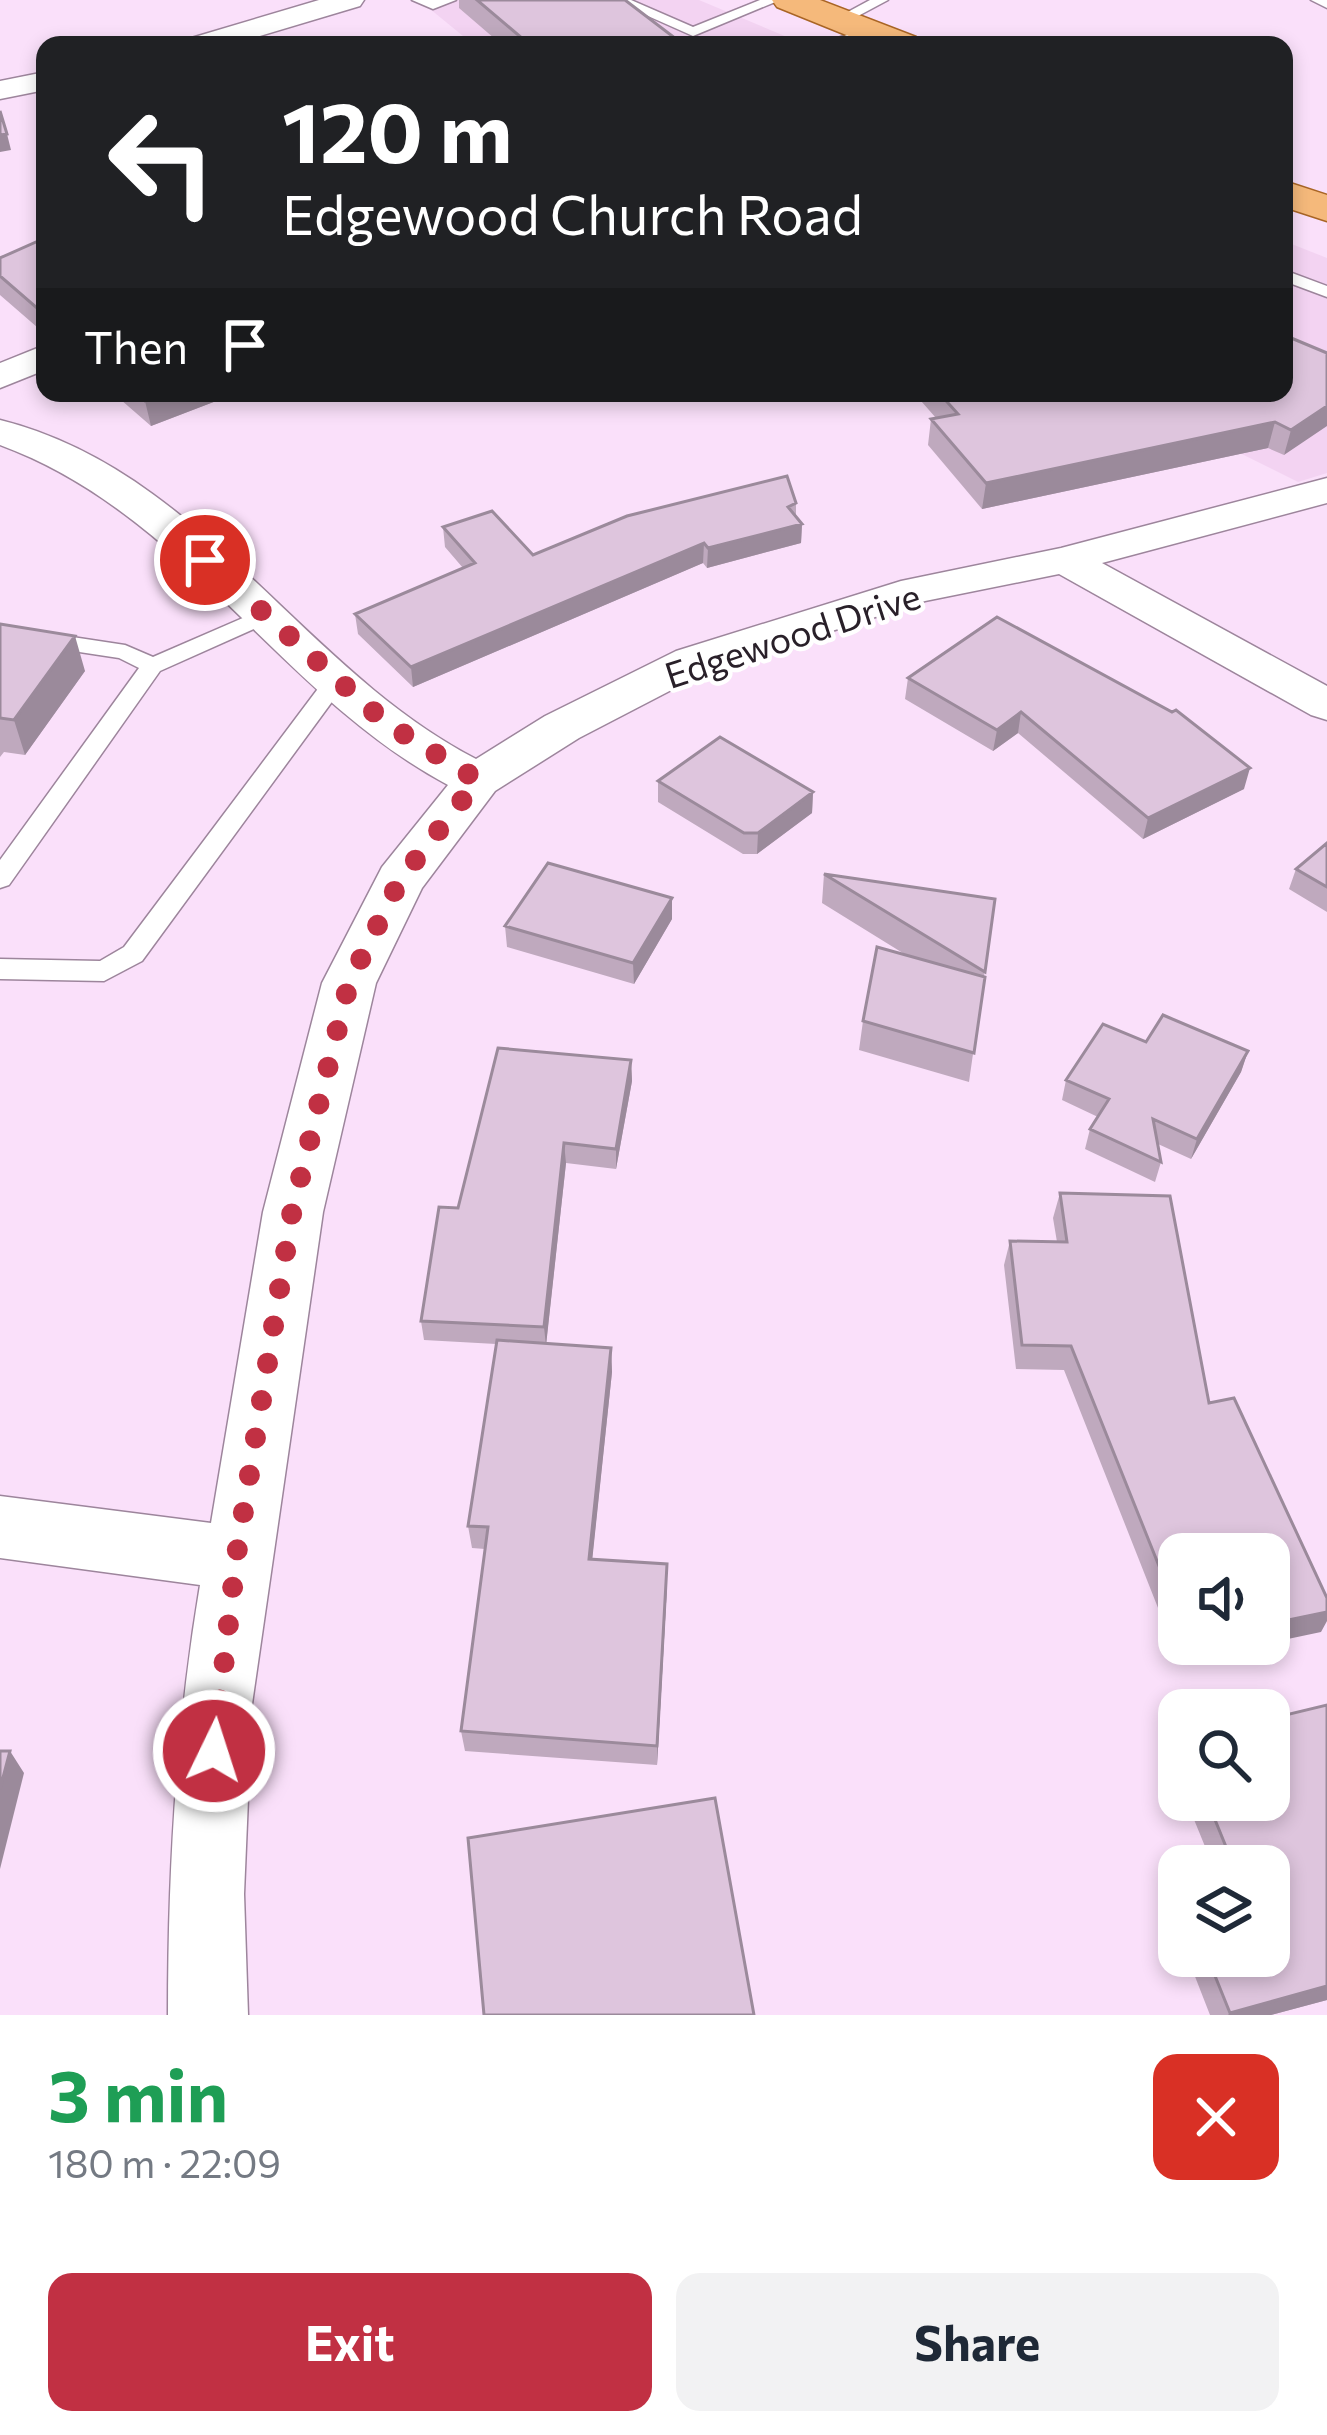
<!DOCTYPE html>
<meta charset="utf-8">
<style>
:root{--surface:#fff;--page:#f2f2f3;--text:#1f2937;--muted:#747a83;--accent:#c13043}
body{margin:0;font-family:Commissioner,sans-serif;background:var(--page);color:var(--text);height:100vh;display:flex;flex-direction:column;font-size:45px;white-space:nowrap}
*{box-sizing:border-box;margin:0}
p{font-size:39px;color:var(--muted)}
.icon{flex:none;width:66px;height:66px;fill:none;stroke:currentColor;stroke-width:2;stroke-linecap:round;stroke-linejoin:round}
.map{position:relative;height:2015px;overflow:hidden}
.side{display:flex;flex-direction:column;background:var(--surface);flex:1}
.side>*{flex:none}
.banner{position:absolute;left:36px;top:36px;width:1257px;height:366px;border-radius:24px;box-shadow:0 6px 18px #0003;background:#202124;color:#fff;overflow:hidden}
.buttons{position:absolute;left:1158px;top:1533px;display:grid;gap:24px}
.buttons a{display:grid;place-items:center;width:132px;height:132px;border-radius:24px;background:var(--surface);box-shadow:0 6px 18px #0003;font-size:60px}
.pin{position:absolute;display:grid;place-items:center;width:102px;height:102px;color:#fff;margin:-51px;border:6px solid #fff;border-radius:50%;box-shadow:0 3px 12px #0007}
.me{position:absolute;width:132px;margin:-66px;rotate:4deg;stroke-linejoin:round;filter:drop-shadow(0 0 9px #0008)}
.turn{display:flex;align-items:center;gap:42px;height:252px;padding:0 48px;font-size:54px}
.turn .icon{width:156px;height:156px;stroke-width:2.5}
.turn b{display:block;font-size:84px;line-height:102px}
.then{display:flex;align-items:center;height:114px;padding:0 48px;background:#0003;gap:24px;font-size:45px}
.round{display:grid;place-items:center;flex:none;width:126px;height:126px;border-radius:24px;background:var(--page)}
.overview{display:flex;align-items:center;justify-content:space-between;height:204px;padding:0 48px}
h1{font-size:72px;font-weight:700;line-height:90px;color:#1e9e55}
.button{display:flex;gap:24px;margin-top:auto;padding:24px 48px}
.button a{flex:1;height:138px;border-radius:24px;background:var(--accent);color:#fff;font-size:48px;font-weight:700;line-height:138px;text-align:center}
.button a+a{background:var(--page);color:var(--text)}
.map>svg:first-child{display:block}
</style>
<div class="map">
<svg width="1327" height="2015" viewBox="0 0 1327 2015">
<rect width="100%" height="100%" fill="#fae0fa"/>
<path fill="#f3d3f2" d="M419,0H699L806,45H474Z
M1284,241L1327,258V473L1298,482L1119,393H1284Z"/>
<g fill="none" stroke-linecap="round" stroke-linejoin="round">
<g stroke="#9d859c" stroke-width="3">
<path id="service" d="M412,0H456L433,9Z
M612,0H631L693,27L760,0H780L693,36Z
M870,0H888L845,23L833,20Z
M1311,0H1327V8Z
M870,28L875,29V35L839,45H815Z
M1284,270L1327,286V297L1284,281Z
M266,608L277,615L274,620L160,671L9,885L0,888V860L139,668L119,658L0,640V626L125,645L153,657Z
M337,672L345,674V684L142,961L104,981L0,979V959L100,961L124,947L329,674Z"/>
</g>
<g stroke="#9d859c" stroke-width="3">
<path id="minor" d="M319,0H364L360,6L230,45H184L188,39Z
M45,72V90L0,99V81Z
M45,345V370L0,388V363Z
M0,420C201,470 301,669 476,759L545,716L676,651L901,581L1061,548L1327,478V503L1102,563L1327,686V720L1311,715L1059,574L925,601L708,671L579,738L495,791L422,888L376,983L323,1212L252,1704L244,1894L248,2015H168C168,1870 176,1728 200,1585L0,1558V1496L211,1523L263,1212L322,983L382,867L448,785C278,694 187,514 0,445Z"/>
</g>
<g stroke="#a96525" stroke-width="3">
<path id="primary" d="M772,0H820L916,37L921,45H871L777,7Z
M1284,181L1327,195V221L1284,207Z"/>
</g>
<use href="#service" fill="#fff" fill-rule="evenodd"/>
<use href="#minor" fill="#fff" fill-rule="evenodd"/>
<use href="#primary" fill="#f5b97b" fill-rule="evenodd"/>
</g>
<path fill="#bfa9be" d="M459,0H625L684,45H502L459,8Z
M45,238V334L0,295V258Z
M1327,353L1284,455L1268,448L982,509L928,445L931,419L936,418L914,393H1284Z
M113,393H237L151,426Z
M796,503V516L802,524L801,543L707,568L703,563L413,687L358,634L355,614L463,568L445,547L443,527L533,555Z
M997,617L1244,789L1143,839L1018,733L993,751L905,699L908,678Z
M0,624L85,671L25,755L4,752L0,757Z
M658,781L813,792L812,813L757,854H743L658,802Z
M1327,843V912L1289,889L1296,869Z
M824,874L995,899L969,1082L859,1050L863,1021L906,955L822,903Z
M672,919L634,984L507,947L505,926Z
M1146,1042L1248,1051L1241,1072L1191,1159L1158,1144L1161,1162L1155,1182L1085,1149L1090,1129L1098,1117L1062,1100L1066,1080Z
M631,1060L632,1081L616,1169L566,1163L546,1344L611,1348L612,1372L592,1559L667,1586L657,1765L465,1751L461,1731L485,1549L472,1548L468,1526L496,1344L424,1340L421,1321L458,1208Z
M1060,1193L1209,1403L1321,1632L1179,1554V1644H1263L1179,1661L1064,1370L1016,1369L1004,1265L1010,1241L1057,1242L1053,1218Z
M1327,1705V2000L1271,2015H1210L1187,1956H1269V1866H1213L1186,1800H1269Z
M1179,1747V1784L1171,1763Z
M1179,1878V1936L1164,1899L1176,1879Z"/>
<path fill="#9b8a9b" d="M7,134L11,150L0,152V135Z
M165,393H237L151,426L145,401Z
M1327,406V426L1284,455L1291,430Z
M1275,422L1268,448L982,509L986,483Z
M802,524L801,543L707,568L708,548Z
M704,543L703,563L413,687L411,667Z
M75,636L85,671L25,755L14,720Z
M1021,712L1018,733L993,751L997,730Z
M1250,768L1244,789L1143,839L1148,818Z
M813,792L812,813L757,854L758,833Z
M672,898V919L634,984L633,963Z
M1248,1051L1241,1072L1191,1159L1197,1139Z
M631,1060L632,1081L616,1169V1149Z
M564,1143L566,1163L546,1346L544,1327Z
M611,1348L612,1372L590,1581L589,1559Z
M667,1564V1586L657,1765V1746Z
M1327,1612V1621L1321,1632L1269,1643V1624Z
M1187,1644H1263L1179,1661Z
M10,1751L24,1773L0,1869V1789Z
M1327,1986V2000L1271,2015H1228L1230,2013Z"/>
<path fill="#dec5dd" stroke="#9b8a9b" stroke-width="3" d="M477,0H625L684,45H530Z
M0,111L7,134L0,135Z
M45,238V315L0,276V258Z
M1284,335L1327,353V406L1291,430L1275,422L986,483L931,419L958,414L939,393H1284Z
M136,393H165L145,401Z
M787,476L796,503L788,507L802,524L708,548L704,543L411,667L355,614L475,563L443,527L492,511L533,555L627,516Z
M997,617L1172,712L1176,710L1250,768L1148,818L1021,712L997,730L908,678Z
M0,624L75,636L14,720L0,718Z
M720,737L813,792L758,833H744L658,781Z
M1327,843V887L1296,869Z
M548,863L672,898L633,963L505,926Z
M824,874L995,899L985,972Z
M877,947L985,977L974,1053L863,1021Z
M1163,1015L1248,1051L1197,1139L1153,1119L1161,1162L1090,1129L1109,1099L1066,1080L1103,1024L1146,1042Z
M498,1048L631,1060L616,1149L564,1143L544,1327L421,1321L439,1207L458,1208Z
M1060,1193L1170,1196L1209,1403L1234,1398L1327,1598V1612L1269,1624V1554H1179V1616L1071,1346L1022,1345L1010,1241L1067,1242Z
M497,1340L611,1348L589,1559L667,1564L657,1746L461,1731L488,1527L468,1526Z
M1327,1705V1986L1230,2013L1207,1956H1269V1866H1226L1233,1864L1207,1800H1269V1719Z
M0,1751H10L0,1789Z
M715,1798L754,2015H484L468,1838Z"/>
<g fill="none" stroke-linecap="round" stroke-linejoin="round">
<path stroke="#c13043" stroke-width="21" stroke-dasharray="0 37.8" d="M205,560L386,723L478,780L400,880L349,983L292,1212L236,1558L214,1751"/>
</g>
<g text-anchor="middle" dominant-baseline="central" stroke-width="9" stroke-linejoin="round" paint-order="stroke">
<g font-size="36" fill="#292029" stroke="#fff">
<text transform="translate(792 634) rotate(-18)">Edgewood Drive</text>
</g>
</g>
</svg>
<div class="buttons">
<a><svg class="icon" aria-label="sound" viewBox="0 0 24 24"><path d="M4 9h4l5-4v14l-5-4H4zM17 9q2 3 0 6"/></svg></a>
<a><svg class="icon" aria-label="search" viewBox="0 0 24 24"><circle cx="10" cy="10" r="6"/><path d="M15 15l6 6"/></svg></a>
<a><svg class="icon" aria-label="layers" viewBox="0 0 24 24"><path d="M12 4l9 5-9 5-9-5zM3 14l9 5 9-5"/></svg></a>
</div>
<div class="pin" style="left:205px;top:560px;background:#d93025"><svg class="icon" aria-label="arrive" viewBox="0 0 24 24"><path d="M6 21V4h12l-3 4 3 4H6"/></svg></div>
<svg class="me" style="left:214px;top:1751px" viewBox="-20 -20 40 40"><circle r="17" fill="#c13043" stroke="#fff" stroke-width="3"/><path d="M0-11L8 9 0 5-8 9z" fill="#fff"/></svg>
<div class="banner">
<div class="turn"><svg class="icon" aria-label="left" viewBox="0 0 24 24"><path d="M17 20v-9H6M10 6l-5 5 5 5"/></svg><div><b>120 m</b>Edgewood Church Road</div></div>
<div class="then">Then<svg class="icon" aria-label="arrive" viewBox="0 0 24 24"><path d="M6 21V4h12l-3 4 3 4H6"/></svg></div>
</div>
</div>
<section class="side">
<div class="overview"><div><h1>3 min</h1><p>180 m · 22:09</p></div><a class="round" style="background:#d93025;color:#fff"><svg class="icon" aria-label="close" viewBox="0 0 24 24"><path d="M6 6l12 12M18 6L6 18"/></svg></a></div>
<div class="button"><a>Exit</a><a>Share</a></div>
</section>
